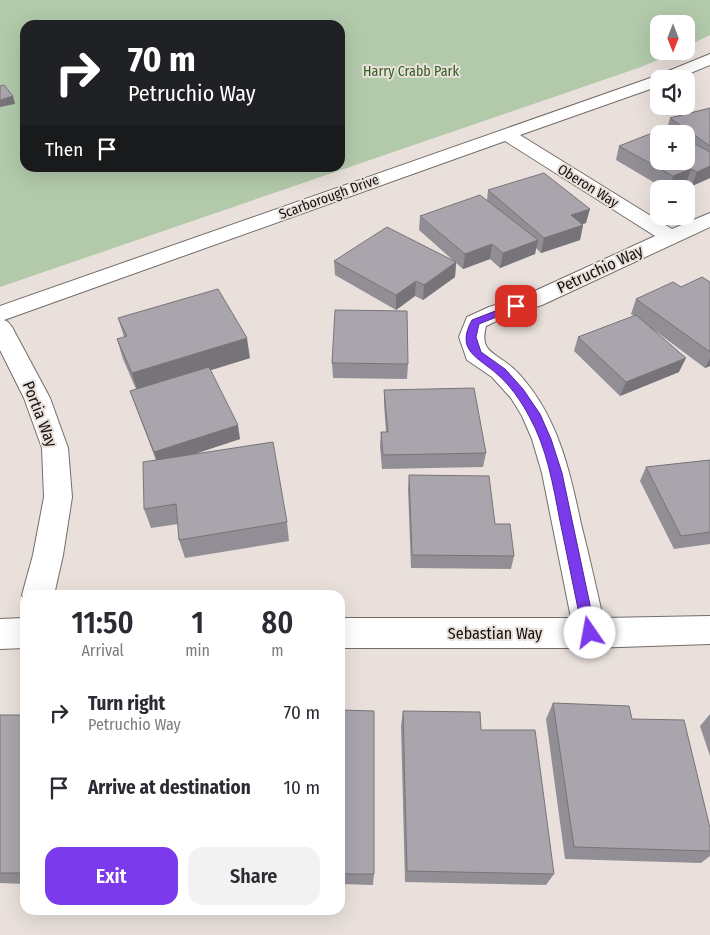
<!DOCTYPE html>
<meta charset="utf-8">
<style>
:root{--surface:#fff;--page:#f2f2f3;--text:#2b2b33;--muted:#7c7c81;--accent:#7c3aed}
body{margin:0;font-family:"Fira Sans Condensed",sans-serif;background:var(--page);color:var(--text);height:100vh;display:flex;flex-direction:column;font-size:19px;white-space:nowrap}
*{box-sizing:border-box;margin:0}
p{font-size:16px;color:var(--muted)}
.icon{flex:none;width:28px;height:28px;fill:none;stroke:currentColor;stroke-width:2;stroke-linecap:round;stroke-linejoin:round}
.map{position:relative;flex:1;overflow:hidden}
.drawer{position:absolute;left:20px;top:590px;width:325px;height:325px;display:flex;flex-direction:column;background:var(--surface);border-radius:15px;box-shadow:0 5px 20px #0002}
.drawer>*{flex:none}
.top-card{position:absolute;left:20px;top:20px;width:325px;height:152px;border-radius:15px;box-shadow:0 5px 20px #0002;background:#202124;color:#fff;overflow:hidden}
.needle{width:32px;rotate:180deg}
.buttons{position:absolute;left:650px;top:15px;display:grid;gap:10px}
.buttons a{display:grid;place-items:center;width:45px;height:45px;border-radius:10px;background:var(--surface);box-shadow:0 5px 20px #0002;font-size:25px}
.pin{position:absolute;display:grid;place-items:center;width:42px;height:42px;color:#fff;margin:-21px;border-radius:10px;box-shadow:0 2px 8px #0006}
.me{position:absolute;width:55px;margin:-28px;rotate:348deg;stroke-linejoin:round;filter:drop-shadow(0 0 4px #0008)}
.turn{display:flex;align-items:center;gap:18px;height:105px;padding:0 25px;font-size:22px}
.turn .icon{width:65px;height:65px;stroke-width:2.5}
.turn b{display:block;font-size:35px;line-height:42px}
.then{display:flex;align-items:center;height:48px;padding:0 25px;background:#0003;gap:10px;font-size:19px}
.eta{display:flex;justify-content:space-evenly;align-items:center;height:85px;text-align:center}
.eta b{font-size:30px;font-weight:600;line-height:35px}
.action{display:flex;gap:10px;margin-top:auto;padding:10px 25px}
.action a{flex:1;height:58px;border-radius:15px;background:var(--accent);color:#fff;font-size:20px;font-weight:600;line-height:58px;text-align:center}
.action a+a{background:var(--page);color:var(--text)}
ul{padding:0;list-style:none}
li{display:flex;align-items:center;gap:15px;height:75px;padding:0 25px}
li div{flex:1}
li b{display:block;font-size:19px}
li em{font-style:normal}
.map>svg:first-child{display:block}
</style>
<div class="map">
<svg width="710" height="935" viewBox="0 0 710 935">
<rect width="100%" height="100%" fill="#e9e0db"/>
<path fill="#b2c9aa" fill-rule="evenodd" d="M0,0H710V35L686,47V24H659V51H679L641,67L0,287ZM25,25H340V168H25Z"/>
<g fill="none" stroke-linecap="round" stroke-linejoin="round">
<g stroke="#746c67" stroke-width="2">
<path id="minor" d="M710,54V65L676,79H659V86L520,135L672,229L710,213V227L542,305L505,317L486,326C480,350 491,351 508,364C515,369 523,378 529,386C560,426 571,476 581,524C589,555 596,587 603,618L710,616V644L590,648H340V618H571L542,473L532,439L522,416L511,398L492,377L467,360L459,337L467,317L489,307L526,295L655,236L505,141L4,320L8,322L12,327L50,398L68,448L72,497L63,555L54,595H25V600L22,595L33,555L44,497L42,448L24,398L0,350V306L656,76Z
M25,618V648L0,649V619Z"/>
</g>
<use href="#minor" fill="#fff" fill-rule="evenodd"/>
</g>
<path fill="#928e95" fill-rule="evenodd" d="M710,108V178L692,186L686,183L672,189H665L616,160L619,146L667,129L670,118ZM659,134H686V161Z
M488,190L586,223L582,224L583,225L580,240L541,253L536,248L535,254L500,268L490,259L463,269L456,263L455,277L423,300L415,296L396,310L335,275L334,261L455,262L419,230L420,216L487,200Z
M710,282V366L705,368L654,330L679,372L620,396L574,351L578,337L634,316L631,314L636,299L681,287Z
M118,318L250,358L210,370L240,439L194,454L287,522L289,541L185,558L179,540L178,524L151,528L144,509L156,460L135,405L130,391L136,389L123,359L117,339L124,337Z
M332,363L408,364L407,379L333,378Z
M384,390L486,453L483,467L382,469L380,446L381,432H386L384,404Z
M710,460V544L674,549L640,481L646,467Z
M409,475L495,524L514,556L511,569L411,568L408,489Z
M553,703L632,719L710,828V856L701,863L565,859L546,719Z
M340,710L374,874L373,885L340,884Z
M403,711L481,730L554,874L546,885L405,882L401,726Z
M710,714V756L700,726Z
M0,715H25V884L0,883Z"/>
<path fill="#777479" d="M13,96L15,104L0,107V100Z
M710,166V178L692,186L697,172Z
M691,169L686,183L672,189H669L673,176Z
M590,209L586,223L567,229L571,215Z
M583,225L580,240L541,253L544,238Z
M538,240L535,254L500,268L503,253Z
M492,244L490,259L463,269L465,254Z
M456,262L455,277L423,300L424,285Z
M416,281L415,296L396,310V295Z
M247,338L250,358L138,393L132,373Z
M686,358L679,372L620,396L626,382Z
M710,358V366L705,368Z
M238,425L240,439L158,466L154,452Z"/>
<path fill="#aaa5ad" stroke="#777479" d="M4,85L13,96L0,100V86Z
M710,108V146L670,118Z
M665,128L676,134H659V161H686V139L710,152V166L697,172L691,169L673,176L619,146Z
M544,173L590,209L571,215L583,225L544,238L488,190Z
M480,195L538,240L503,253L492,244L465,254L420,216Z
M387,227L456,262L424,285L416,281L396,295L334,261Z
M702,277L710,282V352L636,299L673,282L681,287Z
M218,289L247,338L132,373L117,339L127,336L118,318Z
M335,310L407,311L408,364L332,363Z
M636,315L686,358L626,382L578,337Z
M209,367L238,425L154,452L130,391Z
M474,388L486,453L383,455L381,432H388L384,390Z
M273,442L287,522L179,540L176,504L144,509L143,462Z
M710,460V532L681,536L646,467Z
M409,475L489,476L495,524H510L514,556L412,555Z
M553,703L629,706L632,719L684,720L710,828V851L574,847Z
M340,710L374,711V874H340Z
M403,711L480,712L481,730H535L554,874L407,871Z
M0,715H25V873H0Z"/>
<path fill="#7c3aed" stroke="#51269a" d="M516,303L520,306L519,308L479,324L476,337L481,352L505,369L523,389L540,414L551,439L562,473L596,633L594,637L590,639L585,637L583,633C575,596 568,558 560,521C553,485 547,448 529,416C521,401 510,385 497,374C478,357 455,351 472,320Z"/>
<g text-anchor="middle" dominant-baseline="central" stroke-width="4" stroke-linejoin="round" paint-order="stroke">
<g font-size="14" fill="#305f1f" stroke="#e9e0db">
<text x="411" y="71">Harry Crabb Park</text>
</g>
<g font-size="14" fill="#14110f" stroke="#e9e0db">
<text transform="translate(588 186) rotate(32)">Oberon Way</text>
<text transform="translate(329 197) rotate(-20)">Scarborough Drive</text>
</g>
<g font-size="16" fill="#14110f" stroke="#e9e0db">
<text transform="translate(600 269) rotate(-25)">Petruchio Way</text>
<text transform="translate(40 414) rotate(69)">Portia Way</text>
<text x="495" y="633">Sebastian Way</text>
</g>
</g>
</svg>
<div class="buttons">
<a><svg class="needle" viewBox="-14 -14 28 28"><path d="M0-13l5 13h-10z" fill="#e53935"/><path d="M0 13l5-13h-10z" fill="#7c7c81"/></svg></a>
<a><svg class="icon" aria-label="sound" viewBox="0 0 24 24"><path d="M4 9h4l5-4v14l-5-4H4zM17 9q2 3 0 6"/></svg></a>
<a>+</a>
<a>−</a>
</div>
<div class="pin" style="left:516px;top:306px;background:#d93025"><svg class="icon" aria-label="arrive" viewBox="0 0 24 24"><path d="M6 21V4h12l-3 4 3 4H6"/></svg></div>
<svg class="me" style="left:590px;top:633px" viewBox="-20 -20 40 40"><circle r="19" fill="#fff"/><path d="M0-13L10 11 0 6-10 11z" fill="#7c3aed"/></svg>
<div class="top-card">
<div class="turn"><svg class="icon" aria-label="right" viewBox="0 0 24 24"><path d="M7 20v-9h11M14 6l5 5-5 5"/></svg><div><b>70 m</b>Petruchio Way</div></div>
<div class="then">Then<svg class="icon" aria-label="arrive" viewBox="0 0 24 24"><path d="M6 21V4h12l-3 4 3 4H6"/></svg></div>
</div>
<section class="drawer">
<div class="eta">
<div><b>11:50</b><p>Arrival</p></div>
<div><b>1</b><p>min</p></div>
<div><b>80</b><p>m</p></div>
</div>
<ul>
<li><svg class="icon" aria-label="right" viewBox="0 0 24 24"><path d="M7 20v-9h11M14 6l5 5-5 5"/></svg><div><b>Turn right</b><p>Petruchio Way</p></div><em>70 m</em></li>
<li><svg class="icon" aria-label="arrive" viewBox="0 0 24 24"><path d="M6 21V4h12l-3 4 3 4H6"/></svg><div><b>Arrive at destination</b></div><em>10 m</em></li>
</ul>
<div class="action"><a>Exit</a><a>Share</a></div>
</section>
</div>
